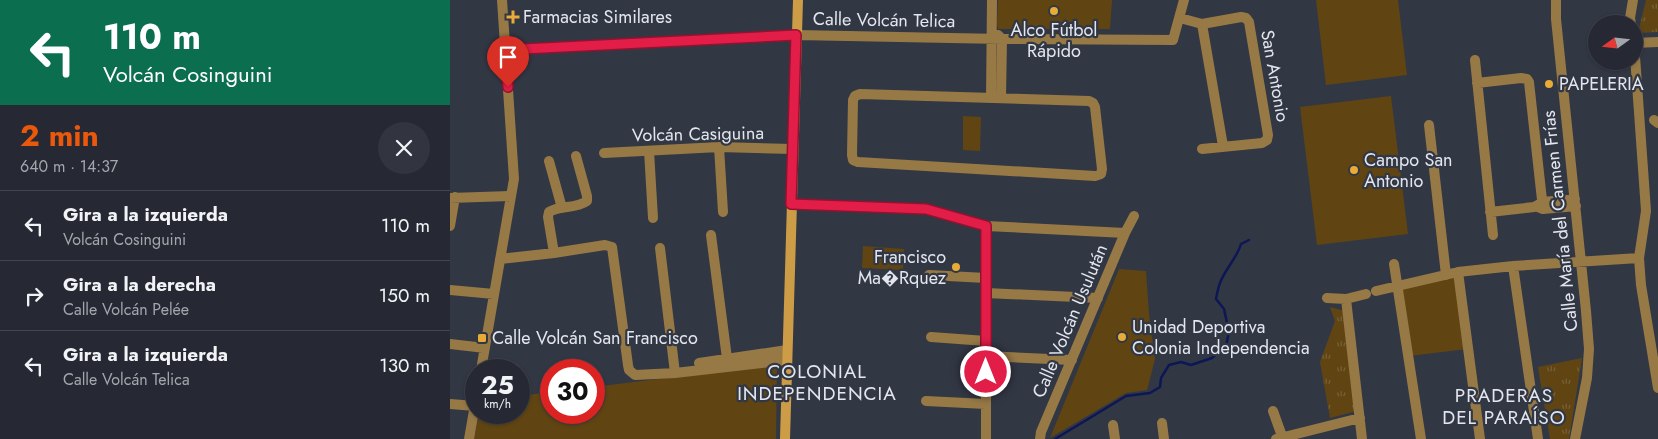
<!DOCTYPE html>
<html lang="es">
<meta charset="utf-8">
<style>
:root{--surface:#262933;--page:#32353f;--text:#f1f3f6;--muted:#a4a6ac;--line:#42454e;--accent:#ea580c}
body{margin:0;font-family:Jost,sans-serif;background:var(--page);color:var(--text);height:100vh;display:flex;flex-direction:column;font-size:19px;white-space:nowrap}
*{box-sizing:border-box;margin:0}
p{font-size:16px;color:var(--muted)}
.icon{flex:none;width:28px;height:28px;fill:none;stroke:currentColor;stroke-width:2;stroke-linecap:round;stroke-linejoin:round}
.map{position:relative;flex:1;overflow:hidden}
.side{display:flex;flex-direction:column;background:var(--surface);width:450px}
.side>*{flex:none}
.banner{background:#0b6e4f;color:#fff;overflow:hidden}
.needle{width:32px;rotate:255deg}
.controls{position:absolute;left:1138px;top:15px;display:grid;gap:10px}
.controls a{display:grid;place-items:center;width:55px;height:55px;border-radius:50%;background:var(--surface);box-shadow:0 1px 4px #0004,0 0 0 1px var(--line);font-size:25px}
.speed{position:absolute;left:15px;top:359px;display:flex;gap:10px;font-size:25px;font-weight:700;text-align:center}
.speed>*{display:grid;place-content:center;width:65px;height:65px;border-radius:50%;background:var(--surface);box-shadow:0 1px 4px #0004,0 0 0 1px var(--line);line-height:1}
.speed small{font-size:12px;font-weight:400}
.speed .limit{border:8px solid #d22;background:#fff;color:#111}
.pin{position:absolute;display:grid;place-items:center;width:42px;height:42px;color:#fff;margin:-51px -21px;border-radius:50% 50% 50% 0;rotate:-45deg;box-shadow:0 0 5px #0007}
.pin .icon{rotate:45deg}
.me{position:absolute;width:55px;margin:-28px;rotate:0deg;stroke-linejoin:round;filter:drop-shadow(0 0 4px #0008)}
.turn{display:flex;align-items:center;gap:18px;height:105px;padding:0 20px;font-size:22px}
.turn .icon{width:65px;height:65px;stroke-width:2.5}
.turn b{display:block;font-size:35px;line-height:42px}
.round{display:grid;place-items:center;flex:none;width:52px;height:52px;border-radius:26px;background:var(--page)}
.head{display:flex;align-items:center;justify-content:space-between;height:85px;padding:0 20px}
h1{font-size:30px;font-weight:700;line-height:38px;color:var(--accent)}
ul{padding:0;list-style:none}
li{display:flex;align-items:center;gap:15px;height:70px;padding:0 20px;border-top:1px solid var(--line)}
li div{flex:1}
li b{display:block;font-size:19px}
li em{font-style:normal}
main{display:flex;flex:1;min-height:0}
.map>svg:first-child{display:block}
</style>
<main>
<section class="side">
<div class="banner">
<div class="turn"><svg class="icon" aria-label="left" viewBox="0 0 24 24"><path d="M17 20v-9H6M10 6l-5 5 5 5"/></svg><div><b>110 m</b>Volcán Cosinguini</div></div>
</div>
<div class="head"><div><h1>2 min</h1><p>640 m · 14:37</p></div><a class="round"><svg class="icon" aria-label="close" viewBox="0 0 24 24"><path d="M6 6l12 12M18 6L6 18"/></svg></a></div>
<ul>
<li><svg class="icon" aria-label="left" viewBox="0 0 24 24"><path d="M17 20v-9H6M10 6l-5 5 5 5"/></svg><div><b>Gira a la izquierda</b><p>Volcán Cosinguini</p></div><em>110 m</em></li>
<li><svg class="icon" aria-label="right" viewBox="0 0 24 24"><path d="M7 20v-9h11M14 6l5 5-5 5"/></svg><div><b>Gira a la derecha</b><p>Calle Volcán Pelée</p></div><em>150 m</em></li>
<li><svg class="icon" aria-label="left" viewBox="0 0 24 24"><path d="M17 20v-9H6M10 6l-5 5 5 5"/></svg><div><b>Gira a la izquierda</b><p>Calle Volcán Telica</p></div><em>130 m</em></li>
</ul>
</section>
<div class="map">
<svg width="1208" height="439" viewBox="0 0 1208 439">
<defs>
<pattern id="park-tufts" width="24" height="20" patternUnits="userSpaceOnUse" patternTransform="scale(1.25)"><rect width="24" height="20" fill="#604513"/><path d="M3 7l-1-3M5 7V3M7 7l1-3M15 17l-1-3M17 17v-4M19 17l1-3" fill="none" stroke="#776036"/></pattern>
</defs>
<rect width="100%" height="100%" fill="#323744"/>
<path fill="#604513" d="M548,0H662L660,29H548L547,24Z
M866,0H948L957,75L876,85Z
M941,96L958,234L867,245L850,107Z
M513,116L531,117L530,151L513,150Z
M413,246L454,249L453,270L412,268Z
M669,269L696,271L699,314L705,359L697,390L676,393L600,438Z
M1006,273L1017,349L959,356L949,287Z
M327,364L326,439H24L29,413L69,412V396L101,392V412H144V387Z"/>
<path fill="url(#park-tufts)" d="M1196,0H1208V32L1188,33Z
M880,307L895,311L906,411L880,418L870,362L885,321Z
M1132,358L1119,439H1100L1088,367Z"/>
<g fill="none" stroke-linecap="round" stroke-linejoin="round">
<path stroke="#0d1756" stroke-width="2.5" d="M605,439L676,396L700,393L710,387L711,378L719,365L731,362L741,365L762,358L776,346L779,332L774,309L766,299C767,294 768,288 770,283C775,269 787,258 791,244L799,240"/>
<path stroke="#977946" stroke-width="10" d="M1106,0V19L1136,311L1139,349L1137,378L1125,439
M730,18L752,24L791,17L796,18L799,22L818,135L817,140L812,143L752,149
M752,24L773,146
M1181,24L1180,18L1183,0
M548,35L552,39L551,98
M1184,42L1196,211L1189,258L1191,285L1208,388
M1184,43L1208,42
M55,50L346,35L552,39L723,40L734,0
M1025,60L1043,235
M1027,83L1071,78L1077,79L1079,82L1093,209
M410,94L639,101L643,103L645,107L652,169L651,174L645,176L408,162L403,160L402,155L403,100L405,96Z
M541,98L542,0
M1204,120L1208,123
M979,125L996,275
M269,147L273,212
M199,151L203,218
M154,153L269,147L343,149
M99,161L112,208
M0,198L61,196
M341,204L476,209L536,226L675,233
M1088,207L1093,209L1126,206
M1040,212L1084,207L1093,202L1125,199
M0,226L5,197
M261,235L278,366
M210,248L225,373
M104,253L98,217L99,212C110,205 126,209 137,201V196L126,156
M50,259L104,253L155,245L162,247L178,365L179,370L185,375L225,373L337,360
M944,264L971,439
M1063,266L1088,439
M1008,272L1030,439
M479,275L536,278
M0,290L44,294
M926,291L1008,272L1063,266L1189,258
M536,293L648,298
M877,298L896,299L916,294
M896,299L912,439
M481,337L536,341
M0,344L35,348
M536,356L622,360
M249,363L337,350
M31,370L64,179L52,0
M476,401L536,404
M0,404L25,406
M823,411L833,439
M712,423L714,439
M663,425L665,439
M19,439L26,399
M536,439V226
M590,439L591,432L675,233L684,216
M826,439L910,418"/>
<path stroke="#cd9c46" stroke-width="10" d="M335,439L348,0"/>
</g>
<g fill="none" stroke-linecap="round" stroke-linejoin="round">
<g stroke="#92132f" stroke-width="12">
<path id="route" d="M58,87L55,50L346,35L341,204L476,209L536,226V372"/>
</g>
<use href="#route" stroke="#e11d48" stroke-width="9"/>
</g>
<g fill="#e8ab37" stroke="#323744" stroke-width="2">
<circle cx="604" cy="11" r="5"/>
<path d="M60.5 9.5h5v5h5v5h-5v5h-5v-5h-5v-5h5z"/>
<circle cx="1099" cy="84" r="5"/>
<circle cx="904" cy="170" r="5"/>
<circle cx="506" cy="267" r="5"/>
<circle cx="672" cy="337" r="5"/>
<rect x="27" y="333" width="10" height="10" rx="2.5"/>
</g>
<g text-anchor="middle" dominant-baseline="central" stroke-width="4.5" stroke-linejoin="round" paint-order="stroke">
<g font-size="18" fill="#e3e6ee" stroke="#323744" text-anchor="start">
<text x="73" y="17">Farmacias Similares</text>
<text x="604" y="30" text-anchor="middle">Alco Fútbol<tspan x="604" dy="21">Rápido</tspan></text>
<text x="1109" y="84">PAPELERIA</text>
<text x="914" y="160">Campo San<tspan x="914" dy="21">Antonio</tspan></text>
<text x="496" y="257" text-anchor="end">Francisco<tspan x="496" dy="21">Ma�Rquez</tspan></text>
<text x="682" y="327">Unidad Deportiva<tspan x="682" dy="21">Colonia Independencia</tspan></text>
<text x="42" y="338">Calle Volcán San Francisco</text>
</g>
<g font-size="18" fill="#e3e6ee" stroke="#323744">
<text transform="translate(434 20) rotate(1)">Calle Volcán Telica</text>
<text transform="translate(825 76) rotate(80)">San Antonio</text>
<text transform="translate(248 134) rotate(-1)">Volcán Casiguina</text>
<text transform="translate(1110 221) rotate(-96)">Calle María del Carmen Frías</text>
<text transform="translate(620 321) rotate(-67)">Calle Volcán Usulután</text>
</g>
<g font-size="19" letter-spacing="1" fill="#e3e6ee" stroke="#323744">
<text x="367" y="371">COLONIAL<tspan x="367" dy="22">INDEPENDENCIA</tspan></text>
<text x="1054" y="395">PRADERAS<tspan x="1054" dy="22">DEL PARAÍSO</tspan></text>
</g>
</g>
</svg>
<div class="controls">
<a><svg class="needle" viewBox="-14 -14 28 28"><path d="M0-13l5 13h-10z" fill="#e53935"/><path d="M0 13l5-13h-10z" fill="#a4a6ac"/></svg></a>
</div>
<div class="speed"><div>25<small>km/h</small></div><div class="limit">30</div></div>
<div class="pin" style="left:58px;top:87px;background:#d93025"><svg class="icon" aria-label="arrive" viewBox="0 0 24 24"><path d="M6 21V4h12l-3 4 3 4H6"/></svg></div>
<svg class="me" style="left:536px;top:372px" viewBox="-20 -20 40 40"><circle r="17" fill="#e11d48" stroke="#fff" stroke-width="3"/><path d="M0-11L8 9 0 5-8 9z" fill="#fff"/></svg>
</div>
</main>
